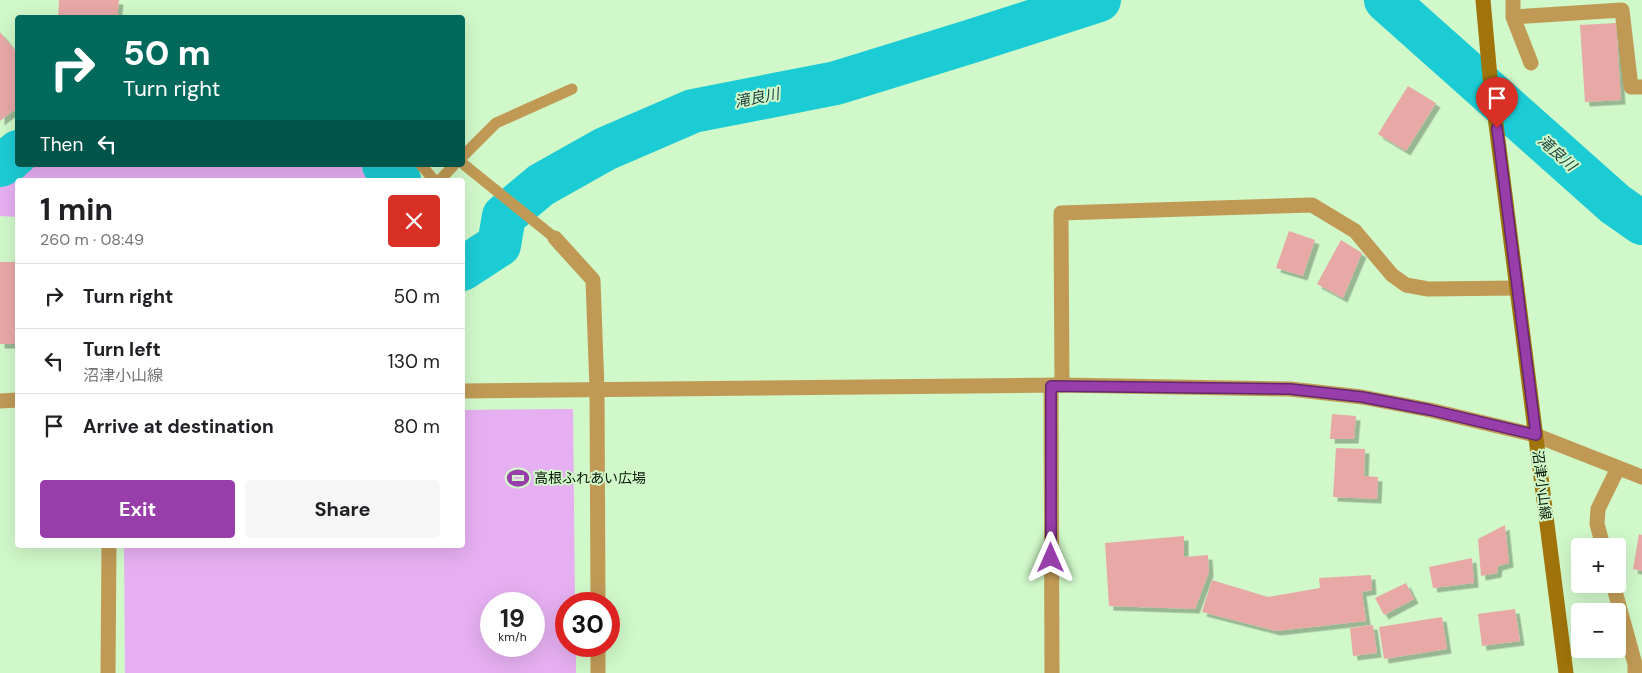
<!DOCTYPE html>
<meta charset="utf-8">
<style>
:root{--surface:#fff;--page:#f6f6f6;--text:#202124;--muted:#757577;--line:#e0e0e0;--accent:#983eaa}
body{margin:0;font-family:"DM Sans","Noto Sans JP",sans-serif;background:var(--page);color:var(--text);height:100vh;display:flex;flex-direction:column;font-size:19px;white-space:nowrap}
*{box-sizing:border-box;margin:0}
p{font-size:16px;color:var(--muted)}
.icon{flex:none;width:28px;height:28px;fill:none;stroke:currentColor;stroke-width:2;stroke-linecap:round;stroke-linejoin:round}
.map{position:relative;flex:1;overflow:hidden}
.panel{position:absolute;left:15px;top:178px;width:450px;height:370px;display:flex;flex-direction:column;background:var(--surface);border-radius:5px;box-shadow:0 5px 20px #0002}
.panel>*{flex:none}
.guide{position:absolute;left:15px;top:15px;width:450px;height:152px;border-radius:5px;box-shadow:0 5px 20px #0002;background:#00695c;color:#fff;overflow:hidden}
.tools{position:absolute;left:1571px;top:538px;display:grid;gap:10px}
.tools a{display:grid;place-items:center;width:55px;height:55px;border-radius:5px;background:var(--surface);box-shadow:0 5px 20px #0002;font-size:25px}
.speed{position:absolute;left:480px;top:592px;display:flex;gap:10px;font-size:25px;font-weight:700;text-align:center}
.speed>*{display:grid;place-content:center;width:65px;height:65px;border-radius:50%;background:var(--surface);box-shadow:0 5px 20px #0002;line-height:1}
.speed small{font-size:12px;font-weight:400}
.speed .limit{border:8px solid #d22;background:#fff;color:#111}
.pin{position:absolute;display:grid;place-items:center;width:42px;height:42px;color:#fff;margin:-51px -21px;border-radius:50% 50% 50% 0;rotate:-45deg;box-shadow:0 0 5px #0007}
.pin .icon{rotate:45deg}
.me{position:absolute;width:55px;margin:-28px;rotate:0deg;stroke-linejoin:round;filter:drop-shadow(0 0 4px #0008)}
.turn{display:flex;align-items:center;gap:18px;height:105px;padding:0 25px;font-size:22px}
.turn .icon{width:65px;height:65px;stroke-width:2.5}
.turn b{display:block;font-size:35px;line-height:42px}
.then{display:flex;align-items:center;height:48px;padding:0 25px;background:#0003;gap:10px;font-size:19px}
.round{display:grid;place-items:center;flex:none;width:52px;height:52px;border-radius:5px;background:var(--page)}
.summary{display:flex;align-items:center;justify-content:space-between;height:85px;padding:0 25px}
h1{font-size:30px;font-weight:700;line-height:38px}
.action{display:flex;gap:10px;margin-top:auto;padding:10px 25px}
.action a{flex:1;height:58px;border-radius:5px;background:var(--accent);color:#fff;font-size:20px;font-weight:700;line-height:58px;text-align:center}
.action a+a{background:var(--page);color:var(--text)}
ul{padding:0;list-style:none}
li{display:flex;align-items:center;gap:15px;height:65px;padding:0 25px;border-top:1px solid var(--line)}
li div{flex:1}
li b{display:block;font-size:19px}
li em{font-style:normal}
.map>svg:first-child{display:block}
</style>
<div class="map">
<svg width="1642" height="673" viewBox="0 0 1642 673">
<defs>
<filter id="shadow"><feDropShadow dx="4.5" dy="4.5" stdDeviation="0" flood-color="#0004"/></filter>
</defs>
<rect width="100%" height="100%" fill="#d0f8c9"/>
<path fill="#e6aff1" fill-rule="evenodd" d="M25,165H374L389,180H18L17,217L0,216V183Z
M573,409L575,604H566V646H576V673H125L124,545H462L463,410ZM491,604H534V646H491Z"/>
<g fill="none" stroke-linecap="round" stroke-linejoin="round">
<path stroke="#1cccd5" stroke-width="44" d="M1386,0L1615,204L1642,223
M0,165L8,161L18,152
M384,165L399,180
M462,269L499,245L504,216L541,185L605,149L693,111L836,83L972,41L1099,0"/>
</g>
<path fill="#e7a8a6" filter="url(#shadow)" d="M59,0H119L117,18H58Z
M1616,23L1621,100L1585,102L1580,25Z
M0,32L18,54V107L0,121Z
M1408,86L1436,103L1406,151L1378,134Z
M1289,231L1315,240L1303,276L1276,268Z
M1341,240L1362,253L1343,298L1317,284Z
M0,262H16L18,344H0Z
M1332,414L1356,416L1354,439H1330Z
M1336,448L1365,449L1364,476L1378,477L1377,499L1333,497Z
M1505,525L1509,563L1498,566L1497,573L1481,576L1478,539Z
M1639,534L1642,535V571L1633,569Z
M1184,536V557L1208,555L1209,572L1195,609L1109,606L1105,543Z
M1472,558L1474,583L1433,588L1429,567Z
M1371,575L1372,590L1362,592L1366,621L1276,631L1202,612L1212,580L1268,597L1320,588L1319,578Z
M1406,583L1414,599L1384,615L1375,598Z
M1515,609L1520,641L1482,646L1478,614Z
M1442,617L1447,649L1384,659L1379,627Z
M1373,625L1377,653L1353,656L1350,628Z"/>
<g fill="none" stroke-linecap="round" stroke-linejoin="round">
<path stroke="#c09a55" stroke-width="11" d="M462,157L496,123L572,89
M462,163L555,238
M421,165L434,180
M440,180L454,165"/>
<path stroke="#c09a55" stroke-width="15" d="M1513,0V17L1531,63
M1513,17L1622,10L1631,87H1642
M555,238L593,280L597,389L598,604
M1062,385L1061,213L1312,205L1355,231L1392,275L1406,285L1428,289L1517,288
M1051,386L1052,673
M1535,435L1642,477
M1603,546L1597,524L1598,509L1618,468
M1613,584L1635,664V673
M598,646V673
M108,673L109,545"/>
<path stroke="#c09a55" stroke-width="15" d="M462,391L1062,385L1290,389L1362,397L1430,410L1535,435
M0,401L18,400"/>
<path stroke="#a1740b" stroke-width="15" d="M1483,0L1490,77L1566,673"/>
</g>
<g fill="none" stroke-linecap="round" stroke-linejoin="round">
<g stroke="#63286e" stroke-width="12">
<path id="route" d="M1051,558V386L1290,389L1362,397L1430,410L1536,435L1497,128"/>
</g>
<use href="#route" stroke="#983eaa" stroke-width="9"/>
</g>
<defs>
<g id="stadium-bare" transform="scale(1.725)"><path d="M0-5a6.5 5 0 1 0 0 10a6.5 5 0 1 0 0-10ZM-3.5-1.8h7v3.6h-7Z" fill="#983eaa" stroke="#d0f8c9" stroke-width="2.5" paint-order="stroke"/></g>
</defs>
<g fill-rule="evenodd">
<use href="#stadium-bare" x="518" y="478"/>
</g>
<g text-anchor="middle" dominant-baseline="central" stroke-width="4" stroke-linejoin="round" paint-order="stroke">
<g font-size="14" fill="#071505" stroke="#d0f8c9" text-anchor="start">
<text x="534" y="478">高根ふれあい広場</text>
</g>
<g font-size="14" fill="#071505" stroke="#d0f8c9">
<text transform="translate(1542 485) rotate(83)">沼津小山線</text>
</g>
<g font-size="15" font-style="italic" fill="#1b3b3d" stroke="#d0f8c9">
<text transform="translate(757 98) rotate(-11)">滝良川</text>
<text transform="translate(1557 153) rotate(42)">滝良川</text>
</g>
</g>
</svg>
<div class="tools">
<a>+</a>
<a>−</a>
</div>
<div class="speed"><div>19<small>km/h</small></div><div class="limit">30</div></div>
<div class="pin" style="left:1497px;top:128px;background:#d93025"><svg class="icon" aria-label="arrive" viewBox="0 0 24 24"><path d="M6 21V4h12l-3 4 3 4H6"/></svg></div>
<svg class="me" style="left:1051px;top:558px" viewBox="-20 -20 40 40"><path d="M0-17L14 15 0 8-14 15z" fill="#983eaa" stroke="#fff" stroke-width="4"/></svg>
<div class="guide">
<div class="turn"><svg class="icon" aria-label="right" viewBox="0 0 24 24"><path d="M7 20v-9h11M14 6l5 5-5 5"/></svg><div><b>50 m</b>Turn right</div></div>
<div class="then">Then<svg class="icon" aria-label="left" viewBox="0 0 24 24"><path d="M17 20v-9H6M10 6l-5 5 5 5"/></svg></div>
</div>
<section class="panel">
<div class="summary"><div><h1>1 min</h1><p>260 m · 08:49</p></div><a class="round" style="background:#d93025;color:#fff"><svg class="icon" aria-label="close" viewBox="0 0 24 24"><path d="M6 6l12 12M18 6L6 18"/></svg></a></div>
<ul>
<li><svg class="icon" aria-label="right" viewBox="0 0 24 24"><path d="M7 20v-9h11M14 6l5 5-5 5"/></svg><div><b>Turn right</b></div><em>50 m</em></li>
<li><svg class="icon" aria-label="left" viewBox="0 0 24 24"><path d="M17 20v-9H6M10 6l-5 5 5 5"/></svg><div><b>Turn left</b><p>沼津小山線</p></div><em>130 m</em></li>
<li><svg class="icon" aria-label="arrive" viewBox="0 0 24 24"><path d="M6 21V4h12l-3 4 3 4H6"/></svg><div><b>Arrive at destination</b></div><em>80 m</em></li>
</ul>
<div class="action"><a>Exit</a><a>Share</a></div>
</section>
</div>
